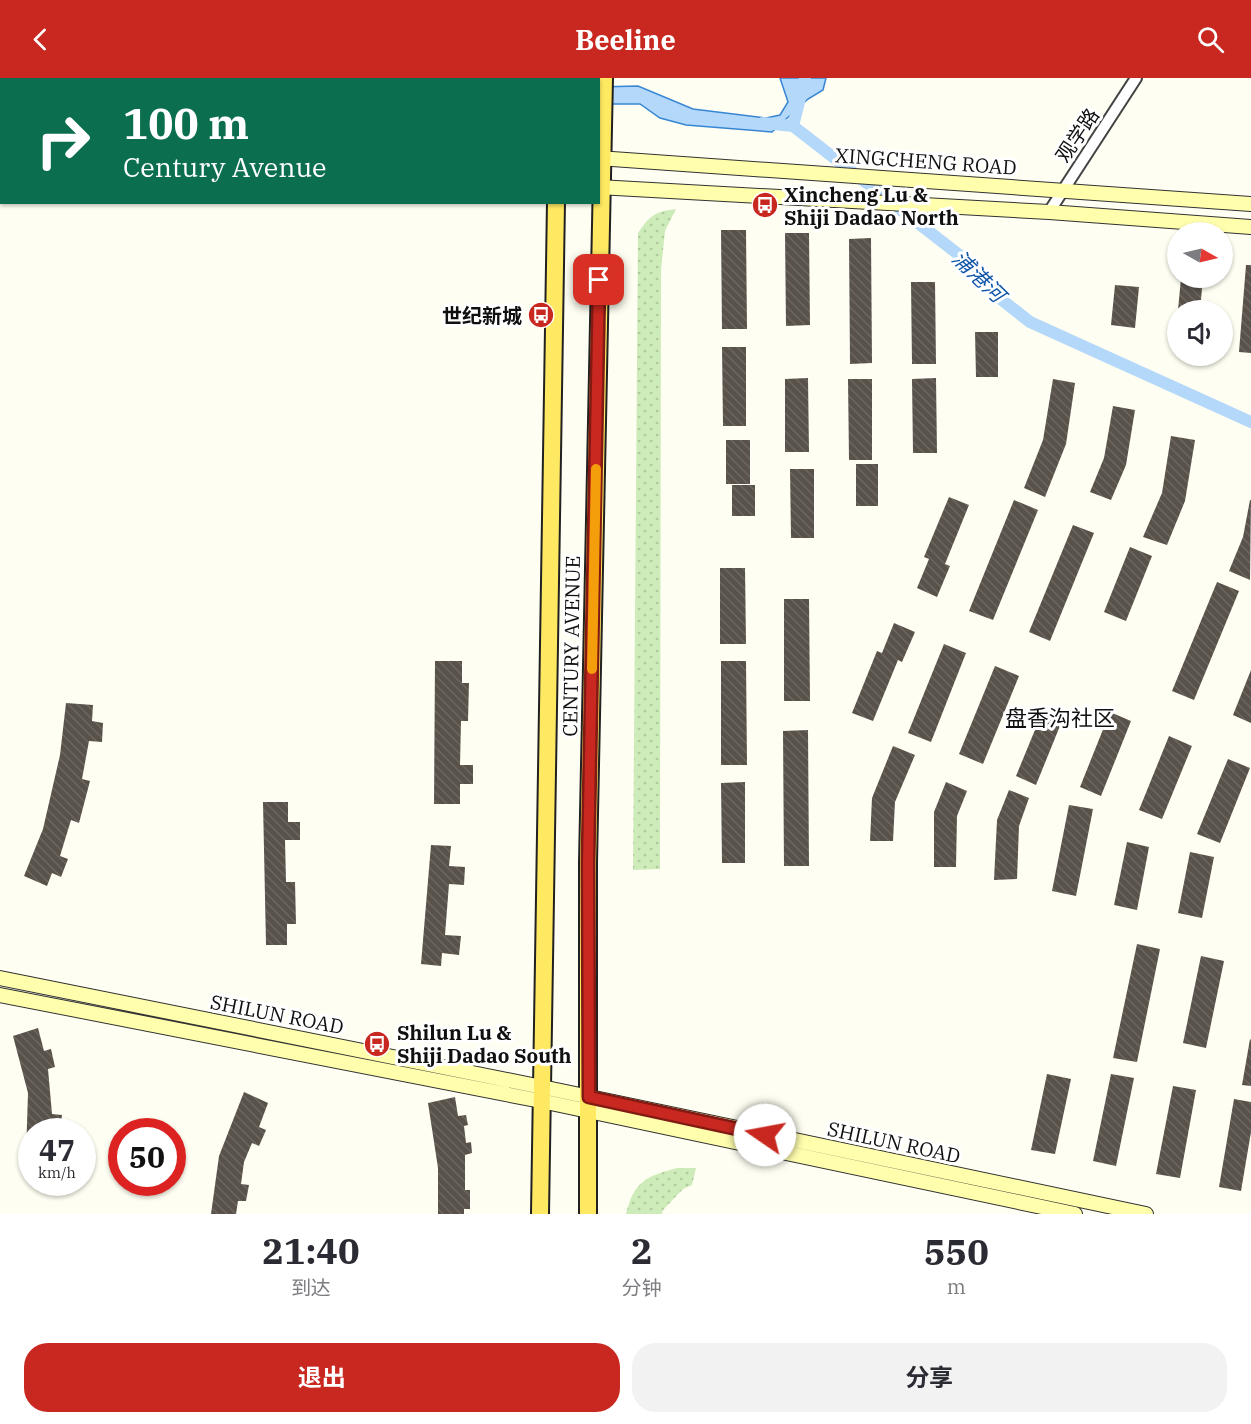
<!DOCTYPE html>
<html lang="zh">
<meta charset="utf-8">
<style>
:root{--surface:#fff;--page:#f2f2f3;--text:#2b2b33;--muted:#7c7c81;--accent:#c8281f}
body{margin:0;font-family:"IBM Plex Serif","Noto Sans SC",serif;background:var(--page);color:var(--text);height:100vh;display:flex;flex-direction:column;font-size:22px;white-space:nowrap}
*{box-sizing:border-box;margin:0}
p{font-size:20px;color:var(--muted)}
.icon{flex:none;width:33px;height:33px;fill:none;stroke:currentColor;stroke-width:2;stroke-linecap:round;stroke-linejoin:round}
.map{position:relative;height:1136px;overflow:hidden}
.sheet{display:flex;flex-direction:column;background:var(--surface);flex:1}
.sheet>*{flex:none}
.top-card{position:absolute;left:0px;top:0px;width:600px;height:126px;box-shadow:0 2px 4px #0004;background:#0b6e4f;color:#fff;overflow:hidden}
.needle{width:39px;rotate:98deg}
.fabs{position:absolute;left:1167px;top:144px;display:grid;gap:12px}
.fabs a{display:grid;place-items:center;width:66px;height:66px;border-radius:50%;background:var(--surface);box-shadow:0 2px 4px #0004;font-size:30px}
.speed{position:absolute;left:18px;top:1040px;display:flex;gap:12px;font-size:30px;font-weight:700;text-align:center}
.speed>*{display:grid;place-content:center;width:78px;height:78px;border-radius:50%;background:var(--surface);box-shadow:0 2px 4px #0004;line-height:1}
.speed small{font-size:15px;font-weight:400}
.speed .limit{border:9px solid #d22;background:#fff;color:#111}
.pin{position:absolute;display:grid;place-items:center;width:51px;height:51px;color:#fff;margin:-26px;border-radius:12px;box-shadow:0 3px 9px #0006}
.me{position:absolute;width:66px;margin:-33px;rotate:282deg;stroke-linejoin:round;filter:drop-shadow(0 0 4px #0008)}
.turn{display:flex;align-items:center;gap:21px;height:126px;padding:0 24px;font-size:27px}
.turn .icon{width:78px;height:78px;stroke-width:2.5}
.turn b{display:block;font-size:42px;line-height:51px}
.eta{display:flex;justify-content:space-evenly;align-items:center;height:102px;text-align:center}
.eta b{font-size:36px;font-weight:700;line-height:42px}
.primary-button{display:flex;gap:12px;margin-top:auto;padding:12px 24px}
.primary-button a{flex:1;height:69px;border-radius:24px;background:var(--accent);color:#fff;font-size:24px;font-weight:700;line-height:69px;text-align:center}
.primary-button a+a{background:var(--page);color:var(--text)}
header{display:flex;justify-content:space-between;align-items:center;height:78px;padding:0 24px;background:var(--accent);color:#fff;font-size:27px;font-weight:700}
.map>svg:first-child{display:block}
</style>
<header><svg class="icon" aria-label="back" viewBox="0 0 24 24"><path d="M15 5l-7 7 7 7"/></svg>Beeline<svg class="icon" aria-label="search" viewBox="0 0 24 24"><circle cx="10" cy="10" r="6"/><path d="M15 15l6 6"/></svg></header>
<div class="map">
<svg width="1251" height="1136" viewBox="0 0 1251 1136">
<defs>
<pattern id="grass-dots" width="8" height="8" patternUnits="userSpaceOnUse" patternTransform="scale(1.5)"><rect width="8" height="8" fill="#ceecb9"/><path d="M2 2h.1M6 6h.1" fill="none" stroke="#b0c99e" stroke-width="1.8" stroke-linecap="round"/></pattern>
<pattern id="building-back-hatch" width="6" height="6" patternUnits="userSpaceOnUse" patternTransform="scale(1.5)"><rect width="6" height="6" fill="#59524b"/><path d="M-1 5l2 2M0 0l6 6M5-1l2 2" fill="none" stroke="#6c6661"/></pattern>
</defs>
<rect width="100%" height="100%" fill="#fffef2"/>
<path fill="url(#grass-dots)" d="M676,131L665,153L661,192L660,791L633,792L638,155C649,138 656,133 676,131Z
M677,1090H696L692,1107L683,1111L663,1132L662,1136H626C634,1103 647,1098 677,1090Z"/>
<path fill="#b4d8f9" stroke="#3786d4" stroke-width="1.5" d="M780,0H826L823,12L808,21L772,54L686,47L660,40L640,26H599L598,9L638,8L693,31L766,40L780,37L788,24Z"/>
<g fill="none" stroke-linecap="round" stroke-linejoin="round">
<path stroke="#b4d8f9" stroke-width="12" d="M763,45L793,48L976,190L1002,222L1030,244L1251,344
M793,48L805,0"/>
</g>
<path fill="url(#building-back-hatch)" d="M721,152H746L747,251H722Z
M785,155H809L810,247L786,248Z
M871,160L872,285L850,286L849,161Z
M1246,187H1251V275L1239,274Z
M1181,200H1203L1200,232H1178Z
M911,204H935L936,286H912Z
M1115,207L1139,209L1135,250L1111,247Z
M975,254H998V299H976Z
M722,269H746V348H723Z
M808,300L809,374H785V301Z
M936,300L937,375H913L912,301Z
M848,301H872V382H849Z
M1053,301L1075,305L1066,366L1045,419L1024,410L1043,362Z
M1113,328L1135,332L1126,387L1111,422L1090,414L1104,380Z
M1171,358L1195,362L1185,423L1167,467L1143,459L1162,415Z
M726,362H750V406H726Z
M856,386H878V428H856Z
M790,391H814V460H791Z
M732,407H755V438H732Z
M949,419L969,427L945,486L950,488L937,519L917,510L929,481L924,479Z
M1014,422L1038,432L993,542L969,533Z
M1250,422H1251L1250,502L1229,493L1243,459Z
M1073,447L1094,455L1050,563L1029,554Z
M1130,469L1152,478L1126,543L1104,534Z
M720,490H745L746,566H720Z
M1217,504L1239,513L1194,622L1172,613Z
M784,521H809L810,623H784Z
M894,545L915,554L902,584L898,582L873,643L852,635L877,573L882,575Z
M944,566L966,575L931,664L908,655Z
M435,583H462V605H469L468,643H461L460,687H473V706H460V726H434Z
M721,583H746L747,687H721Z
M995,588L1019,598L983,686L959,676Z
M1251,592V645L1233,637Z
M66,625L93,627L92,643L103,645L102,664L89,663L82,701L90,703L79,745L71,742L60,778L68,781L61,799L52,795L47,808L24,798L43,751L60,677Z
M1044,630L1064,638L1036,707L1016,698Z
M1110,634L1131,643L1101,718L1080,709Z
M808,652L809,788H784L783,653Z
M1169,658L1192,668L1162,741L1139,732Z
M893,668L915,677L895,724L893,763H870L872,720Z
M1228,681L1250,690L1220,765L1197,756Z
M745,704V785H722L721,705Z
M946,704L967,713L957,738L956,789H934V734Z
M1009,712L1029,720L1019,748L1017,801L994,802L997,742Z
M263,724H288V744H300V762H285L286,804H295L296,846H287V867H266Z
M1069,727L1093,731L1076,818L1052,813Z
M1127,764L1149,769L1137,832L1114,827Z
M431,767L451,768L449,788L465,789L464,807L449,806L445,857L461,858L459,877L442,875L441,888L421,886Z
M1190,774L1214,779L1202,840L1178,835Z
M1137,866L1160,871L1137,984L1113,980Z
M1201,878L1224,883L1206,970L1183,965Z
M38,950L44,973L51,971L55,989L48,991L52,1036L62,1037L60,1053H32V1077H26L28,1015L13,958Z
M1250,961L1251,962V1008L1242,1007Z
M1047,996L1071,1001L1055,1076L1031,1072Z
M1111,996L1134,1000L1116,1088L1093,1083Z
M1173,1008L1196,1012L1180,1100L1156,1096Z
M244,1014L268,1025L259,1049L266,1052L259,1068L252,1065L244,1084L241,1106L249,1107L246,1123H238L236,1136H211L219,1078Z
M455,1019L458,1038L466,1037L468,1047L464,1048L466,1065L471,1064L472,1075L465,1077V1112H470V1131H464V1136H438V1090L428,1025Z
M1234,1021L1251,1024V1054L1241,1113L1219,1109Z"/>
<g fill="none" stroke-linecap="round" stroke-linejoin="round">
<g stroke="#434343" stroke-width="14">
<path id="street" d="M1049,134L1136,0"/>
</g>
<g stroke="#323232" stroke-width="16">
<path id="secondary" d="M0,45H2
M0,68H2
M598,80L1251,126
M598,109L1049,134L1251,149
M0,900L542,1009L1146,1136
M0,917L541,1023L1075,1136"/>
</g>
<g stroke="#212121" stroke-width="20">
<path id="primary" d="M558,2V0
M540,1136L556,124
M588,1136V785L604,0"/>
</g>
<use href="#street" stroke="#fff" stroke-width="10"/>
<use href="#secondary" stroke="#fffead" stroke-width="14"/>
<use href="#primary" stroke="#ffe862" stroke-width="16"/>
</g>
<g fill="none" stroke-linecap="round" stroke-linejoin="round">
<g stroke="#821a14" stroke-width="15">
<path id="route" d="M599,202L588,785L589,1019L765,1057"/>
</g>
<use href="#route" stroke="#c8281f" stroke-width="10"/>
<path stroke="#f59e0b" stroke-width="10" d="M592,591L596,391"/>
</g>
<defs>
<g id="bus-disc" transform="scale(1.35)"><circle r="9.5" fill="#c8281f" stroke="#fff"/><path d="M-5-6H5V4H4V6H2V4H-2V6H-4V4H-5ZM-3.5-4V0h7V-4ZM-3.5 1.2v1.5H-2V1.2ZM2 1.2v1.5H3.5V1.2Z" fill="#fff"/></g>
</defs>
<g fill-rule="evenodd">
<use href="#bus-disc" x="765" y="127"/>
<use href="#bus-disc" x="541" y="237"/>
<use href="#bus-disc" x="377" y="966"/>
</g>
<g text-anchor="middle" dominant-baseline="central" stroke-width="6" stroke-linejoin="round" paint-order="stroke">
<g font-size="20" fill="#101010" stroke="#fff">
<text transform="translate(1077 57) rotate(-56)">观学路</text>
<text transform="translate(926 83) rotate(4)">XINGCHENG ROAD</text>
<text transform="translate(571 568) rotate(-89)">CENTURY AVENUE</text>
<text transform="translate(277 936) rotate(11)">SHILUN ROAD</text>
<text transform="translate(894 1064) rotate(12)">SHILUN ROAD</text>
</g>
<g font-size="20" font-weight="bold" fill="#101010" stroke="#fff" text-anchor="start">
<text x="784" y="116">Xincheng Lu &amp;<tspan x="784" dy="23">Shiji Dadao North</tspan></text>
<text x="522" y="237" text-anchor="end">世纪新城</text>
<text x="397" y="954">Shilun Lu &amp;<tspan x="397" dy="23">Shiji Dadao South</tspan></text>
</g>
<g font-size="21" font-style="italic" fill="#1157a9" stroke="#fff">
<text transform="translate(979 198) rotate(44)">浦港河</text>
</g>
<g font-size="22" fill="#101010" stroke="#fff">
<text x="1060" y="639">盘香沟社区</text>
</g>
</g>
</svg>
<div class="fabs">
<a><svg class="needle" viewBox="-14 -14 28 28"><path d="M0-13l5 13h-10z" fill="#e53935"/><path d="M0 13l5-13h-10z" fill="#7c7c81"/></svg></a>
<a><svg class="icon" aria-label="sound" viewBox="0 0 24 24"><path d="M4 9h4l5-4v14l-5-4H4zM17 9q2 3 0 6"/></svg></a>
</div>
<div class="speed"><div>47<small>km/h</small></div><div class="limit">50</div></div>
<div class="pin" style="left:599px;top:202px;background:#d93025"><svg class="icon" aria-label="arrive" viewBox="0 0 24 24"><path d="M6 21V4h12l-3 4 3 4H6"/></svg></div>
<svg class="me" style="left:765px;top:1057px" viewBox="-20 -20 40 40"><circle r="19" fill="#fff"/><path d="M0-13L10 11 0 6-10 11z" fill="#c8281f"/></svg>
<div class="top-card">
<div class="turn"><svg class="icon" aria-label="right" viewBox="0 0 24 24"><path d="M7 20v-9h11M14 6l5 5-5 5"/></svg><div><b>100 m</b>Century Avenue</div></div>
</div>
</div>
<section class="sheet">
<div class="eta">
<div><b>21:40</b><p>到达</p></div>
<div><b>2</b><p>分钟</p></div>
<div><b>550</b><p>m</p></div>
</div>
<div class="primary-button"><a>退出</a><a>分享</a></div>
</section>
